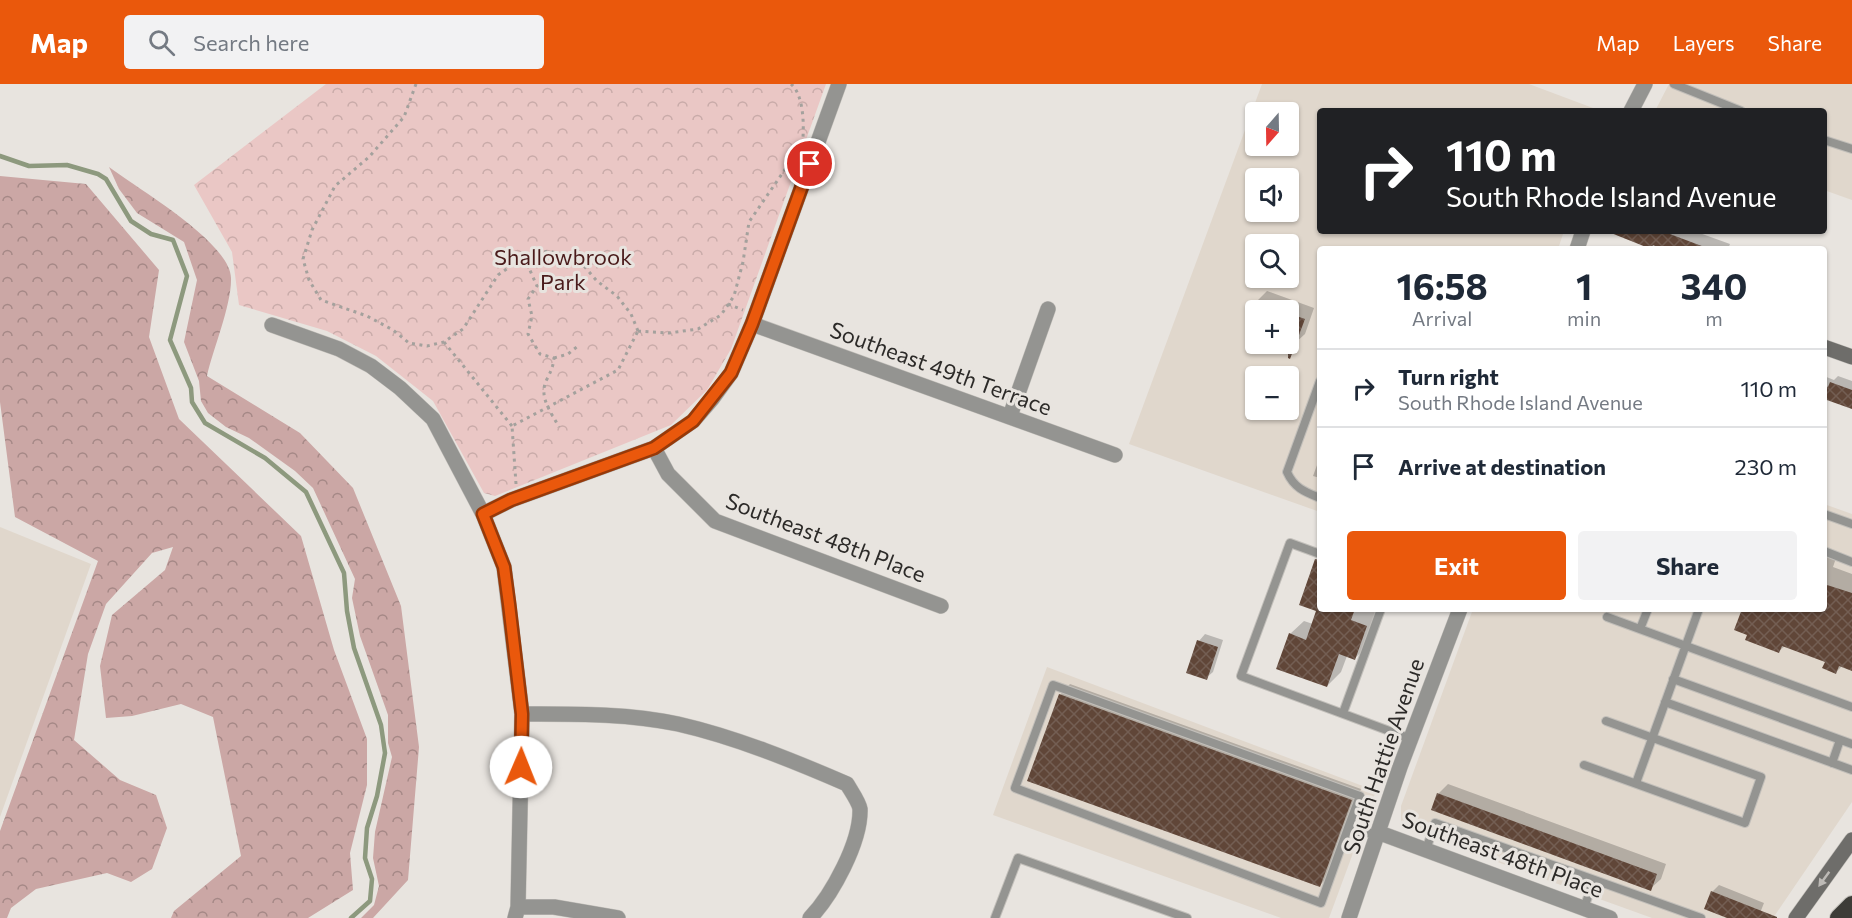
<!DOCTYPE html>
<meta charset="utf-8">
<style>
:root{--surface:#fff;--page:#f2f2f3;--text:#1f2937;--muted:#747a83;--line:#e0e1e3;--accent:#ea580c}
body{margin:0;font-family:Commissioner,sans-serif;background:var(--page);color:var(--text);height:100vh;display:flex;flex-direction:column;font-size:22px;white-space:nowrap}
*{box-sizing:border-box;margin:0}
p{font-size:20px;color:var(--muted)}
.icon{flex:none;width:33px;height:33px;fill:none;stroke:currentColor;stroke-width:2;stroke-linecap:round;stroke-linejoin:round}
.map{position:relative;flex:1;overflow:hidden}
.drawer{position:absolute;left:1317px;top:162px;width:510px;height:366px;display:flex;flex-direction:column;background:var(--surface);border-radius:6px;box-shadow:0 2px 4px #0004}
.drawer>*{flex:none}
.guide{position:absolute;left:1317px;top:24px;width:510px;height:126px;border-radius:6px;box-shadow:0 2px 4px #0004;background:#202124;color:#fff;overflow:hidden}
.needle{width:39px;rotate:200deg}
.buttons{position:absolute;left:1245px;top:18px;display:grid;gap:12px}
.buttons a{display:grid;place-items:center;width:54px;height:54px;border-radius:6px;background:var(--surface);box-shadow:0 2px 4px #0004;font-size:30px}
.pin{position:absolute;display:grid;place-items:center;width:51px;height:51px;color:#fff;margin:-26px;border:3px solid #fff;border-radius:50%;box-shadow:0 2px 6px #0007}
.me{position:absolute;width:66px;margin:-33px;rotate:1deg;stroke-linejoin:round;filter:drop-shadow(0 0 4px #0008)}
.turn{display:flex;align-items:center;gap:21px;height:126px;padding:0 30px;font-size:27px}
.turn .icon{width:78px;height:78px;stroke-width:2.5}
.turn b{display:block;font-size:42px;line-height:51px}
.eta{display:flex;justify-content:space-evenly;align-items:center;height:102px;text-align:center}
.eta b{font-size:36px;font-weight:700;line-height:42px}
.cta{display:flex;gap:12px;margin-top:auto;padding:12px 30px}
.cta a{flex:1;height:69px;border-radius:6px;background:var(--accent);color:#fff;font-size:24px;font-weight:700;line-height:69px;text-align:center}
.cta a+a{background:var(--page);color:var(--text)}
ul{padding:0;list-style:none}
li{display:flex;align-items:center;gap:18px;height:78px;padding:0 30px;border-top:2px solid var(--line)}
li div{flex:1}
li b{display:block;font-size:22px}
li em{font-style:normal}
header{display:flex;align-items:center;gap:36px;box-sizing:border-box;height:84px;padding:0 30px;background:var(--accent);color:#fff}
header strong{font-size:28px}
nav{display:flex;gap:33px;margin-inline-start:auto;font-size:21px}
.search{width:420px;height:54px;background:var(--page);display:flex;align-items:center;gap:15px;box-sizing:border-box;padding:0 21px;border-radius:6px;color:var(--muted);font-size:22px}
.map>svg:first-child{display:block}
</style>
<header>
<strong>Map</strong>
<div class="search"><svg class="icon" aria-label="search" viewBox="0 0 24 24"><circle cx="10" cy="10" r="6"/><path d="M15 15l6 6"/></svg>Search here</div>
<nav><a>Map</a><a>Layers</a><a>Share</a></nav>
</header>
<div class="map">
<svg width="1852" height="834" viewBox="0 0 1852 834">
<defs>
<pattern id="forest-crowns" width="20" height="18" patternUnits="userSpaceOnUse" patternTransform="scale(1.5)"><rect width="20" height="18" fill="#cba7a5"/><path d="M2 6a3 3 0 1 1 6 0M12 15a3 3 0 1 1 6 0" fill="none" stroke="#a58886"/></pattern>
<pattern id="park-crowns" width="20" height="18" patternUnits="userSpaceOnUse" patternTransform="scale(1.5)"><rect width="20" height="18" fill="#eac7c5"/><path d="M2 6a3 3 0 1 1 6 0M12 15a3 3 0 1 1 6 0" fill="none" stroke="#c9aba9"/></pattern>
<pattern id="building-cross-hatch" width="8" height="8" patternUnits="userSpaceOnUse" patternTransform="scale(1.5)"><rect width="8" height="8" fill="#604638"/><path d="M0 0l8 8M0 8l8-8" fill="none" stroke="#735e53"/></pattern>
</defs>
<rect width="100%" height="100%" fill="#e8e4df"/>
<path fill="#e0d7cc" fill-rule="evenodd" d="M1262,0H1529L1601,27H1320V147H1564L1558,165H1320V428L1129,360ZM1256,28H1288V62H1256ZM1256,94H1288V128H1256ZM1256,160H1288V194H1256ZM1256,226H1288V260H1256ZM1256,292H1288V326H1256Z
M1669,0H1852V116L1824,106V27H1655Z
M1824,420L1852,430V718L1773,834H1652L1409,746L1401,740V722L1473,525H1824Z
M0,443L91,480L0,733Z
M1047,583L1376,707L1329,834H1281L993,731Z"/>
<path fill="url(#forest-crowns)" d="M109,83C138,105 230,158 231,194C232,220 213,265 207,292L300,349L353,404L401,522L419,663L408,796L373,834H361L374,821L379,802L373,774L375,748L392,673L388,659V631L360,552L352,514L355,495L313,404L295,387L249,354L226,343L208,329L201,317L199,297L184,258L197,196L184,158L137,129L119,105Z
M0,92L86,100L159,186L149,253L179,335L301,452L334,566L367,655V701L350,769L353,806L308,834H171L174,827L241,772L213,633L181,620L132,632L106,634L100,582L112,531L165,486L173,463L152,469L106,520L88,570L74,656L120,696L156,711L167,744L152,785L131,798L107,789L36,805L11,824L7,834H0V747L98,477L15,433L0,318Z"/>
<path fill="url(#park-crowns)" d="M326,0H826L731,265L707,306L671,341L495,412L484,409L433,317L376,272L327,247L239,221L232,168L194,101Z"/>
<path fill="#0003" d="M1627,147H1694L1730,160L1728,165H1658L1624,154Z
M1267,207L1314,224L1305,250L1294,260L1288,258V226H1256V245L1248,242L1257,217Z
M1824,292L1834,296L1838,292L1852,297V324L1824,313Z
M1320,373V394L1313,392Z
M1824,470L1836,474L1833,483L1852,490V585L1842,582L1836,588L1827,577L1785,562L1779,567L1749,550L1744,525H1824Z
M1320,479V525H1370L1380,528L1369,561L1355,574L1347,572L1341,588L1327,602L1290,550L1304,537L1313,540L1318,526Z
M1205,550L1223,556L1213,588L1206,594L1199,557Z
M1070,600L1361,705L1330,791L1320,801L1060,611Z
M1448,700L1666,780L1661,795L1650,805L1438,710Z
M1719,801L1764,819L1758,834H1731L1712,808Z"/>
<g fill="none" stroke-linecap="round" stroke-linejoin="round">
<path stroke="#8d997e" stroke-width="4.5" d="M0,72L29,82L67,81L98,90L106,95L131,137L151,150L173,156L187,192L170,256L191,304L192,318L205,339L265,374L306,408L344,489L347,527L354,564L381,641L385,669L377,712L367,744L365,774L372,795L370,817L351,834"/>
</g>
<path fill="url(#building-cross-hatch)" d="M1606,147H1662L1707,164L1662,165L1653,161L1651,165Z
M1288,229L1305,235L1290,275L1288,274Z
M1830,298L1852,306V325L1824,315V301L1828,303Z
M1315,475L1320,476V525H1355L1351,536L1367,542L1355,576L1339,570L1327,603L1276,585L1289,549L1306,556L1316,527L1299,521Z
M1824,500L1852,509V587L1839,582L1836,590L1822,584L1825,578L1782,562L1779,569L1745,556L1747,551L1734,546L1742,525H1824Z
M1197,556L1218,563L1207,596L1186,589Z
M1059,610L1352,716L1320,803L1027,697Z
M1437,709L1657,790L1651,807L1431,726Z
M1711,807L1777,833V834H1727L1704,825Z"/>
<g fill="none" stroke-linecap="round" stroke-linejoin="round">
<g stroke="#c2bfba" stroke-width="10">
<path id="lane" d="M1674,0L1741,27
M1824,56L1852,65
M1320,297L1287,388C1294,404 1305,408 1320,414
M1824,430L1852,440
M1824,467L1852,478
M1320,470L1290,459L1241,592L1411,655
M1607,533L1852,623
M1640,545L1648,525
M1673,595L1852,660
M1665,618L1852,686
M1343,629L1381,525
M1832,679L1840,656
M1584,681L1745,739L1761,693L1606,637
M1636,699L1699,525
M1348,744L1321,819L1015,704L1053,601L1360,712L1348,744L1362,749H1379
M1426,766L1435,739L1701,834
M1584,824L1594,796
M995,834L1018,774L1187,834"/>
</g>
<g stroke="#c2bfba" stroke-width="16">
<path id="street" d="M1631,27L1645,0
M1577,165L1583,147
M752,240L1115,371
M272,241L339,265L371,282L400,304L433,335L483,430L504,483L522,630L518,823L515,834
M1010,332L1048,225
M654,364L668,390L715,437L941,522
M483,430L511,416L654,364L693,337L712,315L731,289L752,240L839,0
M522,630C573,630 627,629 678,640C735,653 794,677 847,700C851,707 859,718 860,725C861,758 832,811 810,834
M1380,749L1610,834
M518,823H554L618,834
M1349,834L1400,683L1460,525"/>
</g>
<g stroke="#c2bfba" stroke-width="16">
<path id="secondary" d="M1824,263L1852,273
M1796,834L1852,756"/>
</g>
<g stroke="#c2bfba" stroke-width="20">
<path id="highway" d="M1839,834L1852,821"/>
</g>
<path stroke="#a4a19d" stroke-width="3" stroke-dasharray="3 4.5" stroke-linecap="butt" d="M416,0L404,33L369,73L335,102L312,146L303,175L309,196L321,216L367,232L393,246L409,259L427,262L444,258L463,245L498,191L524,173L548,167L576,173L597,197L617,212L631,230L638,247
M791,0C803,10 804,38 803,53
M524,173L537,202L528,215L532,232L528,250L540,270L554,274C553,284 550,289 546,297C539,314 551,328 559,343
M728,220L743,226
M638,247L669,249L698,245L721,231L734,212L743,178L749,138L799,65
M444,258L512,342
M554,274L568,270L578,262
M516,400L512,342L618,286L638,247"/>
<use href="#lane" stroke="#949491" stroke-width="8"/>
<use href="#street" stroke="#949491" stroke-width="15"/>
<use href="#secondary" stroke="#6e6d6a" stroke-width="15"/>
<use href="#highway" stroke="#3d3c37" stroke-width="18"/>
</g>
<defs><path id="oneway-solid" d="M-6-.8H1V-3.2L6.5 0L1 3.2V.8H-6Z" transform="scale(1.5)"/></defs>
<use fill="#bdbab6" href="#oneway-solid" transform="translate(1824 795) rotate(126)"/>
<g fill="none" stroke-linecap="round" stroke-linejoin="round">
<g stroke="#983908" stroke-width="15">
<path id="route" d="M521,683L522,630L509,520L504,483L483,430L511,416L654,364L693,337L731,289L752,240L810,80"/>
</g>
<use href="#route" stroke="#ea580c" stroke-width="10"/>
</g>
<g text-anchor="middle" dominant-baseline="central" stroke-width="6" stroke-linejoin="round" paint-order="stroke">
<g font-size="22" fill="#4a1b1b" stroke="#e8e4df">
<text x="563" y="172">Shallowbrook<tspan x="563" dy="25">Park</tspan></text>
</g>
<g font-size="22" fill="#2c2a28" stroke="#e8e4df">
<text transform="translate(941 284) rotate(20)">Southeast 49th Terrace</text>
<text transform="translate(826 453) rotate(21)">Southeast 48th Place</text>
<text transform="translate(1383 672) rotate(-71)">South Hattie Avenue</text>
<text transform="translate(1503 770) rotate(20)">Southeast 48th Place</text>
</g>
</g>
</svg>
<div class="buttons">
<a><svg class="needle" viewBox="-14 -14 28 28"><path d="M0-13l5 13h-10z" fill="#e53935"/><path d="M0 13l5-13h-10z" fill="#747a83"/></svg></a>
<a><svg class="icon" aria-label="sound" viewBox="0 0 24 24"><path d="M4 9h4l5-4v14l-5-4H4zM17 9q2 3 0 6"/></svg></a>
<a><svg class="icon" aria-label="search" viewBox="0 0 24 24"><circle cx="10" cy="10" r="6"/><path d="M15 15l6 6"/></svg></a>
<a>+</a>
<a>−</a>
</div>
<div class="pin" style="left:810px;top:80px;background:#d93025"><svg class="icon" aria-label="arrive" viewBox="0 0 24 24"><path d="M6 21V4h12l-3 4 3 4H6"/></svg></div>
<svg class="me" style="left:521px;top:683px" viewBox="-20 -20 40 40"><circle r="19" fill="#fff"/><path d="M0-13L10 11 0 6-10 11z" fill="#ea580c"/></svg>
<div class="guide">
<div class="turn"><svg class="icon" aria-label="right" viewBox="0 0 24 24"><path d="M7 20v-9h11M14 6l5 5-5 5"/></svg><div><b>110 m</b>South Rhode Island Avenue</div></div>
</div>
<section class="drawer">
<div class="eta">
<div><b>16:58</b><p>Arrival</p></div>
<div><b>1</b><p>min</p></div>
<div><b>340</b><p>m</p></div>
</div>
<ul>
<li><svg class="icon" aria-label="right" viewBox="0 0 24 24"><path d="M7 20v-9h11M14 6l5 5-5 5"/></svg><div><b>Turn right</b><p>South Rhode Island Avenue</p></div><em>110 m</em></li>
<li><svg class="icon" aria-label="arrive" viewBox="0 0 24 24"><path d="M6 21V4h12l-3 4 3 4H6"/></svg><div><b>Arrive at destination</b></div><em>230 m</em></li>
</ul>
<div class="cta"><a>Exit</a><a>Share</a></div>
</section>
</div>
